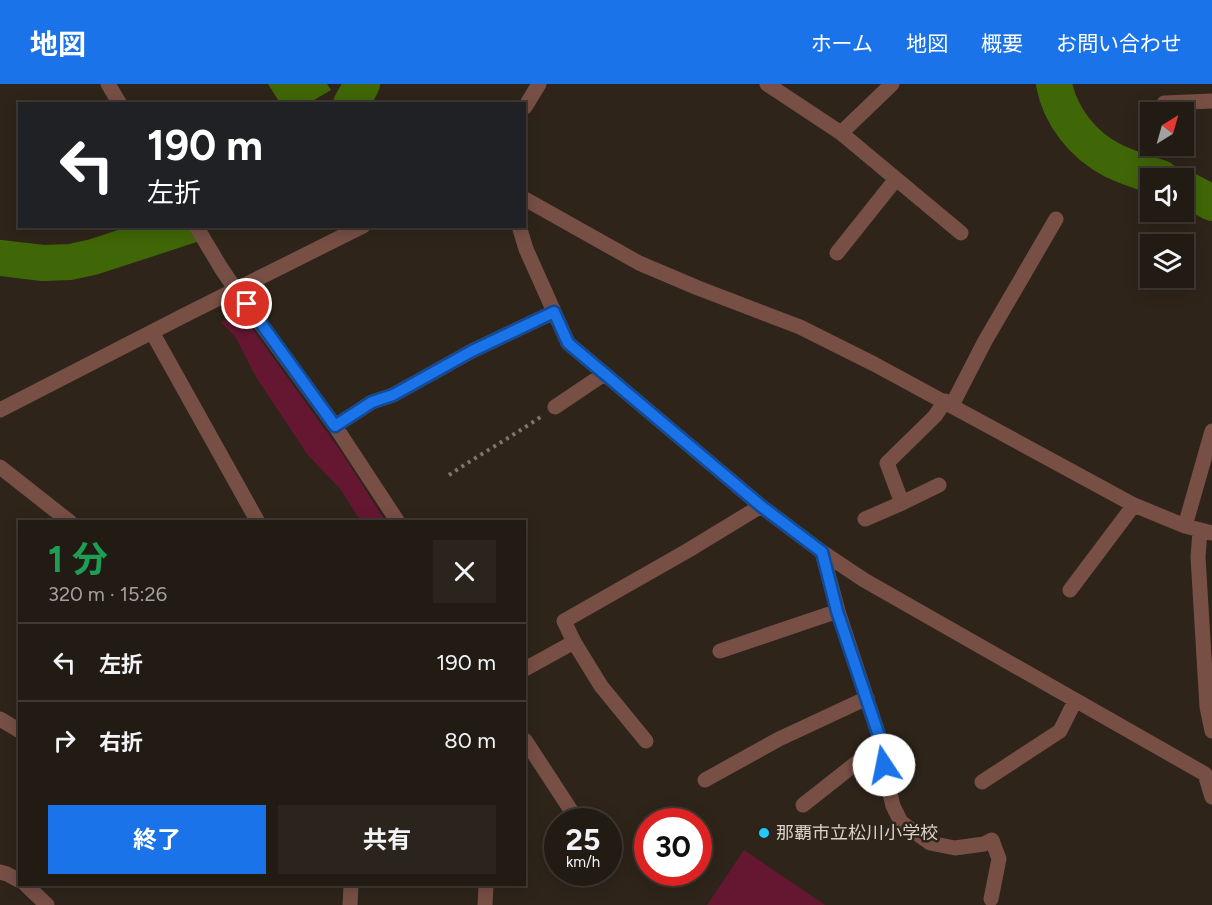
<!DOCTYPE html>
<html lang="ja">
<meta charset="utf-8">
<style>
:root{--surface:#221b14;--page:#2a241d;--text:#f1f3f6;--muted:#a2a1a0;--line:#3f3934;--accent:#1a73e8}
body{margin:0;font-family:Figtree,"Noto Sans JP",sans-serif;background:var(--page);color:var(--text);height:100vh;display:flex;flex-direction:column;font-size:22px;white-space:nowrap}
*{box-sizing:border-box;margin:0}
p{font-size:20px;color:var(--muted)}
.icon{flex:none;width:33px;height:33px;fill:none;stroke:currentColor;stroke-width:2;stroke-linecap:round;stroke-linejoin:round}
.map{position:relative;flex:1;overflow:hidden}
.panel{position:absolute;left:18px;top:436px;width:508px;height:366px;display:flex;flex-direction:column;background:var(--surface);border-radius:0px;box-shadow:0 3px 15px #0003,0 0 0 2px var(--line)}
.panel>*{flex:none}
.banner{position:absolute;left:18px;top:18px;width:508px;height:126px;border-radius:0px;box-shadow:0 3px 15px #0003,0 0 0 2px var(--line);background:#202124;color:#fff;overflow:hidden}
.needle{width:39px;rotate:37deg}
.buttons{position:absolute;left:1140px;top:18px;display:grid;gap:12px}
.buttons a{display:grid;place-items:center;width:54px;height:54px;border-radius:0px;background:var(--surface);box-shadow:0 3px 15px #0003,0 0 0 2px var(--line);font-size:30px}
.speed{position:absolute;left:544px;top:724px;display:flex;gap:12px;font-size:30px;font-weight:700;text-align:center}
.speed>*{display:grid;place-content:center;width:78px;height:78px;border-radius:50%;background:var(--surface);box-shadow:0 3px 15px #0003,0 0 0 2px var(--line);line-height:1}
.speed small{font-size:15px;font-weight:400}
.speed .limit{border:9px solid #d22;background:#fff;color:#111}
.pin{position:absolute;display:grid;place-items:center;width:51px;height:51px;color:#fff;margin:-26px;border:3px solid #fff;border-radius:50%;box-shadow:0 2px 6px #0007}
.me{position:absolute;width:66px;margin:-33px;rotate:349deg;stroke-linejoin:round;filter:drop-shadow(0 0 4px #0008)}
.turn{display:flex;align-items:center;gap:21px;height:126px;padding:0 30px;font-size:27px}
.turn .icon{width:78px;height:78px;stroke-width:2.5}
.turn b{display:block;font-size:42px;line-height:51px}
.round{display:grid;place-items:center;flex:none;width:63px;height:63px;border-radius:0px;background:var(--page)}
.head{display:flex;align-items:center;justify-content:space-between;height:102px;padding:0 30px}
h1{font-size:36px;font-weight:700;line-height:45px;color:#1e9e55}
.cta{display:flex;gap:12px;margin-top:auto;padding:12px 30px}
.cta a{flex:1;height:69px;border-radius:0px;background:var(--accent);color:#fff;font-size:24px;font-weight:700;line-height:69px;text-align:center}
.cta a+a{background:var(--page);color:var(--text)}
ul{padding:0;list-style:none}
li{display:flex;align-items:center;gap:18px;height:78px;padding:0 30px;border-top:2px solid var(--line)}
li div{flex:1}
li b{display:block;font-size:22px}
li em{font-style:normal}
header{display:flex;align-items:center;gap:36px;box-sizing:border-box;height:84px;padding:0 30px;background:var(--accent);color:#fff}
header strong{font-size:28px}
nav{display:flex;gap:33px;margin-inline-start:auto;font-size:21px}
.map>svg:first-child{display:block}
</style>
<header>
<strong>地図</strong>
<nav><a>ホーム</a><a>地図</a><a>概要</a><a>お問い合わせ</a></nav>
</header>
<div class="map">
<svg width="1212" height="821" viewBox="0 0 1212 821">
<rect width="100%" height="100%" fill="#2e241a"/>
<path fill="#651732" d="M241,229L342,369L386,438H361L341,406L307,370L256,293L236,254L221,238Z
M744,766L825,821H707Z"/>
<path fill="#406707" d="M268,0H327L331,6L309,19H280Z"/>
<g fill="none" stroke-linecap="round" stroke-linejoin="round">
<path stroke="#406707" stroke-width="36" d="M1054,0C1060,32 1083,61 1112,76C1128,84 1145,89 1161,94
M351,20L362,0
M1184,104L1212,119
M0,174L43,179L70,178L93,173L188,142"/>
<path stroke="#7e756d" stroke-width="4" stroke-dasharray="3 4.5" stroke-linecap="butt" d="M449,391C479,371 511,353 542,332"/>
<path stroke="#774f45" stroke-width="15" d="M767,0L841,49L961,149
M1164,19L1212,17
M841,49L892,0
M525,115L639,179L698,204L800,243L874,280L1134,421L1185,442L1212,449
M519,142L526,165L568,259L761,422L822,468L864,496L1205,690L1212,713
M837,169L896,95
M236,206L335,342L398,438
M152,248L258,438
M952,321L985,257L1056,135
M555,323L604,290
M335,342L372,318L393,311L472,267L554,228
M0,383L70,438
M902,419L939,401
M865,435L902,419L887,379L935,332L945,317
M1185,442L1212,347
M1200,447L1198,473L1207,623L1212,647
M1070,506L1134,421
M574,558L564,537L687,467L761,422
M720,567L838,527
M525,585L574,558L601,602L646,657
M0,635L20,647
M525,656L572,728
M879,661L893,722L901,738L930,759L955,764L984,760L992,756L999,775L991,815
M705,696L779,655L867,614
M982,698L1060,647L1075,617
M803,721L879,661L878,649L838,527L822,468
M0,788L7,790L20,797
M26,801L47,821
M350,821L351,801
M485,821L486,801"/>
<path stroke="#774f45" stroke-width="15" d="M108,0L120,20
M525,23L539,0
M196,142L221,184L236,206
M0,326L183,232L363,142"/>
</g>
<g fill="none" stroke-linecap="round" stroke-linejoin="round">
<g stroke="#114b97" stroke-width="15">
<path id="route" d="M247,220L335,342L372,318L393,311L472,267L554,228L568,259L761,422L822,468L837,527L878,649L884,681"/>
</g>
<use href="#route" stroke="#1a73e8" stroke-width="10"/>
</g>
<circle fill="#22c9fe" stroke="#2e241a" stroke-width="2" cx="764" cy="749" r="6"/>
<g text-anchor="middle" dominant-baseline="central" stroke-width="5" stroke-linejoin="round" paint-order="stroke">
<g font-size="18" fill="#d9d2cb" stroke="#2e241a" text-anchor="start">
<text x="776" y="749">那覇市立松川小学校</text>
</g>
</g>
</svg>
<div class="buttons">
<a><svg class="needle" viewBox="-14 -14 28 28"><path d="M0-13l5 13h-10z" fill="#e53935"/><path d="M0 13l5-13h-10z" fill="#a2a1a0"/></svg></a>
<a><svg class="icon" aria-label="sound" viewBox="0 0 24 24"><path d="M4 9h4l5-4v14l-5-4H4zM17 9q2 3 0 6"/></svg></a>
<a><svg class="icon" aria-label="layers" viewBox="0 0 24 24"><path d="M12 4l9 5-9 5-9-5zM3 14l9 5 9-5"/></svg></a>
</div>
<div class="speed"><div>25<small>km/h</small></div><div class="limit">30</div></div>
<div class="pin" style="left:247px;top:220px;background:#d93025"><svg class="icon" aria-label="arrive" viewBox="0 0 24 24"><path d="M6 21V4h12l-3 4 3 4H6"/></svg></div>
<svg class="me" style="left:884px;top:681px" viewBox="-20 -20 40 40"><circle r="19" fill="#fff"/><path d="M0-13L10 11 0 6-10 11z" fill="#1a73e8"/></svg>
<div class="banner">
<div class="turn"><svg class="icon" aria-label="left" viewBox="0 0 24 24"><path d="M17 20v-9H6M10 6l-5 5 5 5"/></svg><div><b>190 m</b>左折</div></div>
</div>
<section class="panel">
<div class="head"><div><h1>1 分</h1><p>320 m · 15:26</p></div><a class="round"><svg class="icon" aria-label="close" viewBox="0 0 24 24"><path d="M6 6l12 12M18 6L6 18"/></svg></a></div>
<ul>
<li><svg class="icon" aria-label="left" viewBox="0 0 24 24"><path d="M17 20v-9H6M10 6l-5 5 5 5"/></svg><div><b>左折</b></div><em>190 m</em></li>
<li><svg class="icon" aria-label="right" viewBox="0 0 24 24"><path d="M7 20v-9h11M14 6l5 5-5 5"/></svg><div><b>右折</b></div><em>80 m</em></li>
</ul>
<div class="cta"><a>終了</a><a>共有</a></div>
</section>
</div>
